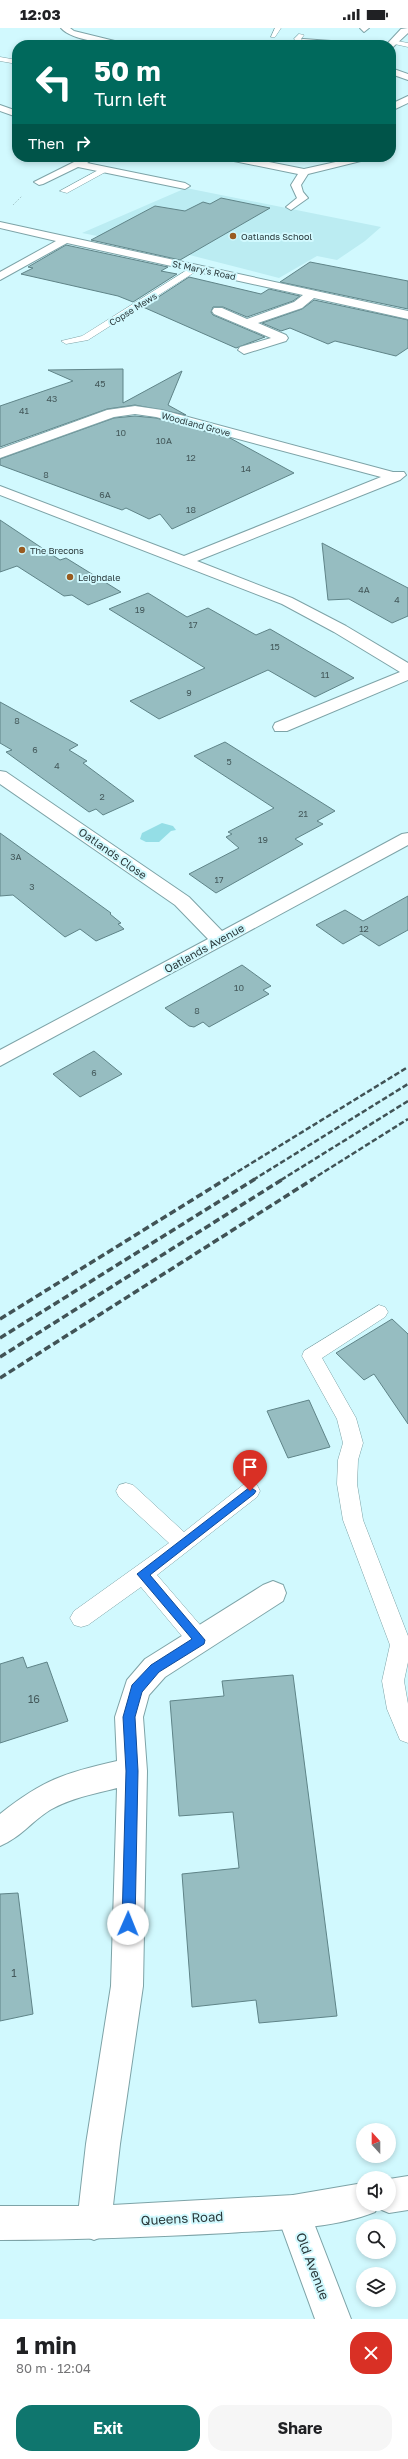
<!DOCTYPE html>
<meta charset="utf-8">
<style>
:root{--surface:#fff;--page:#f6f6f6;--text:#202124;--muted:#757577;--accent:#0f766e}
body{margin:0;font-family:"Golos Text",sans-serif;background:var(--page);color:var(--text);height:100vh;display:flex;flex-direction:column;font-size:15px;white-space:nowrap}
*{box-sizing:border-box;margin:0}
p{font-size:13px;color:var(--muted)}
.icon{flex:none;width:22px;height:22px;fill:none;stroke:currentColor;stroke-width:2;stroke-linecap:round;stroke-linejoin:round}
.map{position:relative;height:2291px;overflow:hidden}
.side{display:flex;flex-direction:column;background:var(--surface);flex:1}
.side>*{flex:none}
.hud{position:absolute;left:12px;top:12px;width:384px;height:122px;border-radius:16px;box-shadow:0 2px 6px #0003;background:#00695c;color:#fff;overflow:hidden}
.needle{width:26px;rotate:339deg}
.fabs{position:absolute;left:356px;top:2095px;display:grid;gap:8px}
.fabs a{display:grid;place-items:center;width:40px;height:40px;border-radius:50%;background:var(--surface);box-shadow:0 2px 6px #0003;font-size:20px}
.pin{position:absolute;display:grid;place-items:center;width:34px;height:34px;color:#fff;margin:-41px -17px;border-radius:50% 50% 50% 0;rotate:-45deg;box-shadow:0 0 4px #0007}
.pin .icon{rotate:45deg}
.me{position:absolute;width:44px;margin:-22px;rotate:1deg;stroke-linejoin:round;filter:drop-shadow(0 0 3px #0008)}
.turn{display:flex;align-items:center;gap:14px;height:84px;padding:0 16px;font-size:18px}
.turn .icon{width:52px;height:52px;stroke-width:2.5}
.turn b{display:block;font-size:28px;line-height:34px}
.then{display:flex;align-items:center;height:38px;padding:0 16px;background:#0003;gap:8px;font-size:15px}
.round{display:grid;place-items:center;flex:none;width:42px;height:42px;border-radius:16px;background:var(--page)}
.summary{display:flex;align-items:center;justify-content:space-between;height:68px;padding:0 16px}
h1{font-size:24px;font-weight:700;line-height:30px}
.action{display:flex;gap:8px;margin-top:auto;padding:8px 16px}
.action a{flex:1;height:46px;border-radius:16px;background:var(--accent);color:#fff;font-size:16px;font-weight:700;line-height:46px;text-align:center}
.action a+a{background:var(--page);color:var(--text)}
.status{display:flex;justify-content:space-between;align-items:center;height:28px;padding:0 20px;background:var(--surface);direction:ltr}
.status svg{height:11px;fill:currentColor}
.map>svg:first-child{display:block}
</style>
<div class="status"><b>12:03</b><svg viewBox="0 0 49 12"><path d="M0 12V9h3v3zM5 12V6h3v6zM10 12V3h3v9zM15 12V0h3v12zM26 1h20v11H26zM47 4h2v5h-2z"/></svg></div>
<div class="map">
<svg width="408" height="2291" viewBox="0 0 408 2291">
<rect width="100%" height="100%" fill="#d1f9fe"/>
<path fill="#bbecf2" d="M186,160L381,199L365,213L337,232L317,228L279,250L174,223L82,205Z"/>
<path fill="#94dee6" d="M162,795L173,798L176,802L171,803L159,814H146L140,811L142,805Z"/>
<path fill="#96bdc1" stroke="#5f8488" d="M221,170L270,180L180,232L91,212L155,178L185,183L203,174L210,176Z
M66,217L168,239L161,243L177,246L133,274L118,268L21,246L33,240L28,239Z
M310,234L408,253V281L280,254Z
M189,249L261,266L269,261L300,268L293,273L247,289L223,279H213L211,284L213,287L265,309L236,320L143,279Z
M314,272L408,292V320L396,328L335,313L328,316L290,300L281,303L262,295L302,281Z
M123,341V375L182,343L168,377L186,387L135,377L107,381L0,419V378L73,353L48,342Z
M135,388L156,390L230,410L294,445L172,501L160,486L149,491L126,480L122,482L0,437V431L114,390Z
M0,492L60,532L66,530L121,564L88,577L72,567L64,568L17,538L0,544Z
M322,515L408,560V588L392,595L349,571L328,572Z
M148,565L187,589L208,580L256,607L270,601L354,650L315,669L268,642L159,691L130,673L205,640L109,581Z
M0,674L78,717L69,722L87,733L83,735L134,773L103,787L96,781L89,784L6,724L12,722L0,715Z
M225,714L335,783L317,793L323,796L295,811L303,816L216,865L189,846L239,820L226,809L232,806L228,804L274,780L194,728Z
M0,805L111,885L110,886L121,895L118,896L124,901L96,913L80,901L65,909L13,867L0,868Z
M408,868V902L379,918L361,906L343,916L316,897L345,882L363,893Z
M242,937L271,958L263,962L269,966L209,999L203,994L194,999L189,998L165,980Z
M94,1023L122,1046L80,1069L53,1046Z
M392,1291L408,1306V1396L374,1346L364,1352L336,1325Z
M309,1372L330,1419L288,1430L267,1383Z
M23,1629L27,1640L47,1634L68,1693L0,1715V1636Z
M293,1647L337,1988L259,1995L256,1972L192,1979L182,1846L239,1840L233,1784L179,1788L170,1673L224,1668L222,1653Z
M18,1865L33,1986L0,1993V1866Z"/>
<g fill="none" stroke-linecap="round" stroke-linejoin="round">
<g stroke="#7da3a7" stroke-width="1">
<path id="lane" d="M275,0H281L275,9H271Z
M299,6L304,7L301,11L302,14L299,16L294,11Z
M392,12L408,15V19L390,15Z
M0,29L17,32V36L0,33Z
M102,140L109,142L67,165L60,163Z
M195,237L199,240L198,242L88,312L66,316L61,313L82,308Z
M379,1277L385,1279L388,1284L385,1289L322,1330L356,1390L363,1415L358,1432L357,1456L363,1492L408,1608V1634L404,1653L408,1676V1715L400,1712L387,1681L382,1653L390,1617L343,1492L337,1456L338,1432L343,1415L337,1391L302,1328L304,1323Z
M126,1455L133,1457L184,1504L243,1457L250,1455L257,1457L260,1463L257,1469L157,1547L207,1605L210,1612L207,1619L199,1621L191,1619L141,1559L88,1597L81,1599L74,1597L70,1590L74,1583L169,1515L119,1469L116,1463L119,1457Z"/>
</g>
<g stroke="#7da3a7" stroke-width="2">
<path id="street" d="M61,0H70L74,3L131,17C114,17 72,13 61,0Z
M360,0H369L364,4Z
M408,0V5L393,19L386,17L401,1Z
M303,11L345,14L349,17H285Z
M391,40L408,46V52L391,46Z
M408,68V75L391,83V76Z
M0,77L17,83V89L0,83Z
M84,129L95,130L87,135L185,155L190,158L185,161L78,139L43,156L39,157L34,154Z
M224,129H244L304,141L358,129H377L308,146L301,157L303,164L308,170L291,182L286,179L297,170L291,157L298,146L229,132Z
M0,194L408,283V291L314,270L302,280L258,295L286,307L288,310L286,313L244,326L238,322L240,319L271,310L214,286L212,283L214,280H222L247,291L294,274L303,267L67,215L0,252V244L56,213L0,200Z
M135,378L162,382L393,444H404L406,447L400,452L197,533L292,570L346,598L408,635V652L287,703H275L273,699L275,695L400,644L334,604L282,576L0,467V458L184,528L381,449L156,389L135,386L114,389L0,430V421L107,382Z
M0,743L6,744L189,869L222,903L402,806L408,805V817L0,1038V1022L208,911L175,877L0,756Z
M273,1553L283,1557L286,1565L283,1573L165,1649L149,1667L143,1689L147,1743L143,1958L120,2116L111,2195L106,2207L94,2212L82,2207L77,2195L86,2116L111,1958L117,1760C94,1766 71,1770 50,1782C32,1793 20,1810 0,1818V1786C43,1752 64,1745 117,1733L115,1689L127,1652L145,1631L263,1557Z
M293,2167L305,2172L351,2291H315L276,2184L281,2172Z"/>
</g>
<g stroke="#7da3a7" stroke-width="2">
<path id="primary" d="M408,2148V2182L389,2185L377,2180L375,2184C333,2201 273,2202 228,2205C152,2209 76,2212 0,2212V2178H94L293,2167L363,2155V2176H389V2151Z"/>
</g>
<path stroke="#97b6ba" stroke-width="1" stroke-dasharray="1 1.5" stroke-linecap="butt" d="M13,177L22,168"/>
<use href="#lane" fill="#fff" fill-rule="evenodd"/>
<use href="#street" fill="#fff" fill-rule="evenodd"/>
<use href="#primary" fill="#fff" fill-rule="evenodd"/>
<path stroke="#415356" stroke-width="2.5" stroke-dasharray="5.5 2.5" stroke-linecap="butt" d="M224,1152L408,1039
M253,1152L408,1056
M281,1152L408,1073
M311,1152L408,1091"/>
<path stroke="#415356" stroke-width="3.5" stroke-dasharray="7 3.5" stroke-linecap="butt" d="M0,1291L226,1151
M0,1310L255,1151
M0,1329L283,1151
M0,1350L313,1151"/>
</g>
<path fill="#1a73e8" stroke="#114b97" d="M250,1459L256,1463L254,1466L150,1547L205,1612L204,1616L159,1644L142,1664L135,1689L138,1743L135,1896L133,1901L128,1903L124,1901L122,1896L126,1743L123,1689L132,1657L151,1637L192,1611L137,1546Z"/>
<g fill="#995b20" stroke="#d1f9fe" stroke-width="1.5">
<circle cx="233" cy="208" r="4"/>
<circle cx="22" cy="522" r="4"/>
<circle cx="70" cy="549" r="4"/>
</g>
<g text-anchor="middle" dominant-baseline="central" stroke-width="4" stroke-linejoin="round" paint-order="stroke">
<g font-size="9" fill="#2a393b" stroke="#d1f9fe" text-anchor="start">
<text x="241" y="208">Oatlands School</text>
<text x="30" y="522">The Brecons</text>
<text x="78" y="549">Leighdale</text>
</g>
<g font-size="9" fill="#2a393b" stroke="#d1f9fe">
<text transform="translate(204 242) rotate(12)">St Mary's Road</text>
<text transform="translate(133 281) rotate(-32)">Copse Mews</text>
<text transform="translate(196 396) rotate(15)">Woodland Grove</text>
</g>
<g font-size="9" fill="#455a5c">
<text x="100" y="355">45</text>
<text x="52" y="370">43</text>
<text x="24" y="382">41</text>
<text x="121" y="404">10</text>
<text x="164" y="412">10A</text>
<text x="191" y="429">12</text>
<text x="246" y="440">14</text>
<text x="46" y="446">8</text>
<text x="105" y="466">6A</text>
<text x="191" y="481">18</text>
<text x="364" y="561">4A</text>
<text x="397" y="571">4</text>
<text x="140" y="581">19</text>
<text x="193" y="596">17</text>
<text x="275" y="618">15</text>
<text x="325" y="646">11</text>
<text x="189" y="664">9</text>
<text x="17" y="692">8</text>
<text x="35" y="721">6</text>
<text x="229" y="733">5</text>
<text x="57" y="737">4</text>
<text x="102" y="768">2</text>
<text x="303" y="785">21</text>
<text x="263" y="811">19</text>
<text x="16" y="828">3A</text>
<text x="219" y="851">17</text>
<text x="32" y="858">3</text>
<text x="364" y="900">12</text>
<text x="239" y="959">10</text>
<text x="197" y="982">8</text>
<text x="94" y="1044">6</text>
</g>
<g font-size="11" fill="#2a393b" stroke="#d1f9fe">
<text transform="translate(113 825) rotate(35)">Oatlands Close</text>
<text transform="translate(204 920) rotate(-29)">Oatlands Avenue</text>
</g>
<g font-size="11" fill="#455a5c">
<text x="34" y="1670">16</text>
<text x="14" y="1944">1</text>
</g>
<g font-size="13" fill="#2a393b" stroke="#d1f9fe">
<text transform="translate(182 2190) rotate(-3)">Queens Road</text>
<text transform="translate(313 2238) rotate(69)">Old Avenue</text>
</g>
</g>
</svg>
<div class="fabs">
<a><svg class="needle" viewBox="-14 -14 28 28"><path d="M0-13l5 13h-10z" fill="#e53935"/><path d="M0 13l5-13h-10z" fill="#757577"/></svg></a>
<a><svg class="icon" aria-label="sound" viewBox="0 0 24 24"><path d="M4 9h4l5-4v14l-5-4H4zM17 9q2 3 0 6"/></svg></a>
<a><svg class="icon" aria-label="search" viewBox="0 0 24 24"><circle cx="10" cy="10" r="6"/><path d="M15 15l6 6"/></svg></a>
<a><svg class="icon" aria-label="layers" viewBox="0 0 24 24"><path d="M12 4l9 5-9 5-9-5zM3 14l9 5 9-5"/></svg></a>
</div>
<div class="pin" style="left:250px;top:1463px;background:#d93025"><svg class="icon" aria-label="arrive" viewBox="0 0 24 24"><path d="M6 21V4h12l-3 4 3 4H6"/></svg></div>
<svg class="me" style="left:128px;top:1896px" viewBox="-20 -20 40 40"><circle r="19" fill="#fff"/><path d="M0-13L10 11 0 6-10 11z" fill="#1a73e8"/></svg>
<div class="hud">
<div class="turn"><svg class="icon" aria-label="left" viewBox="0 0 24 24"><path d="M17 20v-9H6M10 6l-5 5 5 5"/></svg><div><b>50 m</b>Turn left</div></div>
<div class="then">Then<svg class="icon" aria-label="right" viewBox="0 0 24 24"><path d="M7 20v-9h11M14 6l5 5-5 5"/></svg></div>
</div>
</div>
<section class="side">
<div class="summary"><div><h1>1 min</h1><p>80 m · 12:04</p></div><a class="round" style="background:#d93025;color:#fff"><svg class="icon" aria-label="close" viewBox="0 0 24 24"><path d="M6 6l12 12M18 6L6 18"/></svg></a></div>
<div class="action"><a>Exit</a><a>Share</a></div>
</section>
